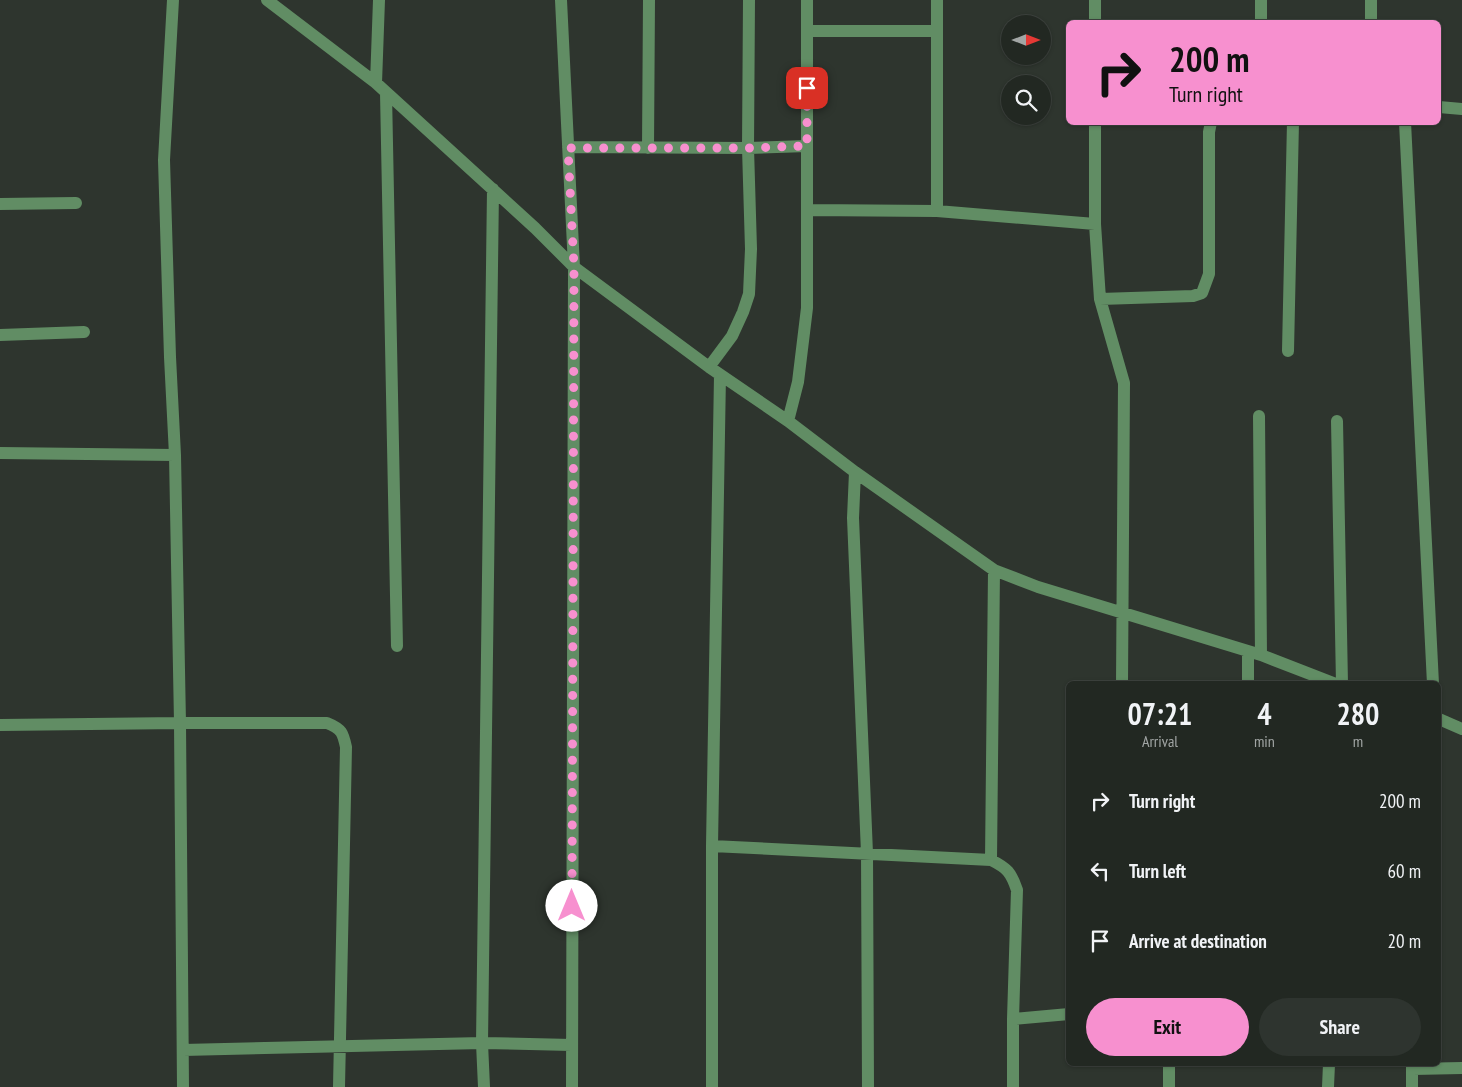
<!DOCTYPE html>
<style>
:root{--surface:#222822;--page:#2e342f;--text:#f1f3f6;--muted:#a2a6a5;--line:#3f4440;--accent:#f790cf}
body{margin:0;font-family:"PT Sans Narrow",sans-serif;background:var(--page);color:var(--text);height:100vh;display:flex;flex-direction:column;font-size:19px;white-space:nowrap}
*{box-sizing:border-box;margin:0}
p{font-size:16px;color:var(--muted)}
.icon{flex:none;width:28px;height:28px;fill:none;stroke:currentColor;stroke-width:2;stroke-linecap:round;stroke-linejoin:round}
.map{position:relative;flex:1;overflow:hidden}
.details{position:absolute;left:1066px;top:681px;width:375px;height:385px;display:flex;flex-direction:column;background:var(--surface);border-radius:8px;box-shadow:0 1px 4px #0004,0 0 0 1px var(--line)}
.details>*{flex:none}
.top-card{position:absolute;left:1066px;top:20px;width:375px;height:105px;border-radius:8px;box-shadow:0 1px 4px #0004,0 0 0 1px var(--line);background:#f790cf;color:#111;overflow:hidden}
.needle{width:32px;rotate:90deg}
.tools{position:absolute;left:1001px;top:15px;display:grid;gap:10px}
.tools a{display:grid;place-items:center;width:50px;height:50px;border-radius:50%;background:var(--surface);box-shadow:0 1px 4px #0004,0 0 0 1px var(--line);font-size:25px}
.pin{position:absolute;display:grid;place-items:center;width:42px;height:42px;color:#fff;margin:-21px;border-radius:10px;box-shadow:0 2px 8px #0006}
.me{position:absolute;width:55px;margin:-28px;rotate:0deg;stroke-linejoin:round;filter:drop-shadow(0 0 4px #0008)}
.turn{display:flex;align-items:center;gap:18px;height:105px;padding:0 20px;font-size:22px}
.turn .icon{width:65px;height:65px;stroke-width:2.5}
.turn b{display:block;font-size:35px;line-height:42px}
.eta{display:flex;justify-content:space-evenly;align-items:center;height:85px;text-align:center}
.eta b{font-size:30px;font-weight:800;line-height:35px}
.primary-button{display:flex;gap:10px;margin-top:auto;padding:10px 20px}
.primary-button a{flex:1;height:58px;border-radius:30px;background:var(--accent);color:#111;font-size:20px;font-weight:800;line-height:58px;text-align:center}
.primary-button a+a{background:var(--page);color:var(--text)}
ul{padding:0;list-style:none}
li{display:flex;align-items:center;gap:15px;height:70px;padding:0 20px}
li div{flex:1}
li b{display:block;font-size:19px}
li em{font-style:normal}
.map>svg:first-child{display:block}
</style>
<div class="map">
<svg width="1462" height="1087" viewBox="0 0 1462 1087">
<rect width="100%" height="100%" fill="#2e352e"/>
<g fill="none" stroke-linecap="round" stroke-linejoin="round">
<path stroke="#618d64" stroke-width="12" d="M173,0L164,160L170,357L175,455L180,723L183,1087
M267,0L376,83L535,228L574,267L709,367L788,421L855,472L994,570L1038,587L1261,655L1336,684
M561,0L574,267L572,1087
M1261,0V22
M1095,22V0
M1371,22V0
M807,31H937
M376,83L379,0
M386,93L397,646
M1439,107L1462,109
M1095,122V224L1100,299L1124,383L1122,684
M1405,122L1433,684
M568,147L748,148L807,146
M648,148L649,0
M0,204L76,203
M807,210L937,211L1095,224
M937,211V0
M1100,299L1193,296L1202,293L1209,274V132L1211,122
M0,335L84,332
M1288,351L1293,122
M709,367L732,336L743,312L749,294L751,249L748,148L749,0
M1259,416L1261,655
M788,421L798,382L807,308V0
M1337,421L1342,684
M0,453L175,455
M855,472L853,518L867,853L868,1087
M1248,684V651
M1439,719L1462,729
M0,725L180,723H327C342,729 343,733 346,747L339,1087
M712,846L991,860L994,570
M991,860C1007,868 1011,872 1017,890L1013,1019V1087
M1013,1019L1069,1014
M183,1050L482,1043L572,1045
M1169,1064V1087
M1413,1069L1462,1068
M484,1087L482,1043L493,189
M712,1087V846L720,375
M1328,1087L1329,1064
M1412,1087V1064"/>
</g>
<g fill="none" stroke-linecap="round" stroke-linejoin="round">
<path stroke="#f790cf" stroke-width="9" stroke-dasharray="0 16.2" d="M572,906L574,267L568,148H748L807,146V88"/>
</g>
</svg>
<div class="tools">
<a><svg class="needle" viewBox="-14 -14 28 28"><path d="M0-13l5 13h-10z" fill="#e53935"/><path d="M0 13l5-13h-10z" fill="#a2a6a5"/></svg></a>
<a><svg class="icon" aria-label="search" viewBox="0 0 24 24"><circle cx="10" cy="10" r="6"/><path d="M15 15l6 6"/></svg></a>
</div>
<div class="pin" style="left:807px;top:88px;background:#d93025"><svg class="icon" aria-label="arrive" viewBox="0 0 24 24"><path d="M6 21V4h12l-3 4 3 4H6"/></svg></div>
<svg class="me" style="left:572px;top:906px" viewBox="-20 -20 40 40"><circle r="19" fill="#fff"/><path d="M0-13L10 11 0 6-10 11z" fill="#f790cf"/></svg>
<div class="top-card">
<div class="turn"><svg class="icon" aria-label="right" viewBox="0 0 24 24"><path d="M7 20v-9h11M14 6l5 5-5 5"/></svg><div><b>200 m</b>Turn right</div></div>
</div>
<section class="details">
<div class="eta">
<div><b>07:21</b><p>Arrival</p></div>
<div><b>4</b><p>min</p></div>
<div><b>280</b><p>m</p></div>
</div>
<ul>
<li><svg class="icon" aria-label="right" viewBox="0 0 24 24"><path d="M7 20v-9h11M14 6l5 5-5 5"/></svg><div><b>Turn right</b></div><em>200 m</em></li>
<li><svg class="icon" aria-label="left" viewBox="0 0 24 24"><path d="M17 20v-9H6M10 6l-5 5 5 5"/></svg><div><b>Turn left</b></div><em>60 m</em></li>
<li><svg class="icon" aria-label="arrive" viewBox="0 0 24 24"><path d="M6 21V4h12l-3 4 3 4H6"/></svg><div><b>Arrive at destination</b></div><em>20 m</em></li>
</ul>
<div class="primary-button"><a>Exit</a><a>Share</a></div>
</section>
</div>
